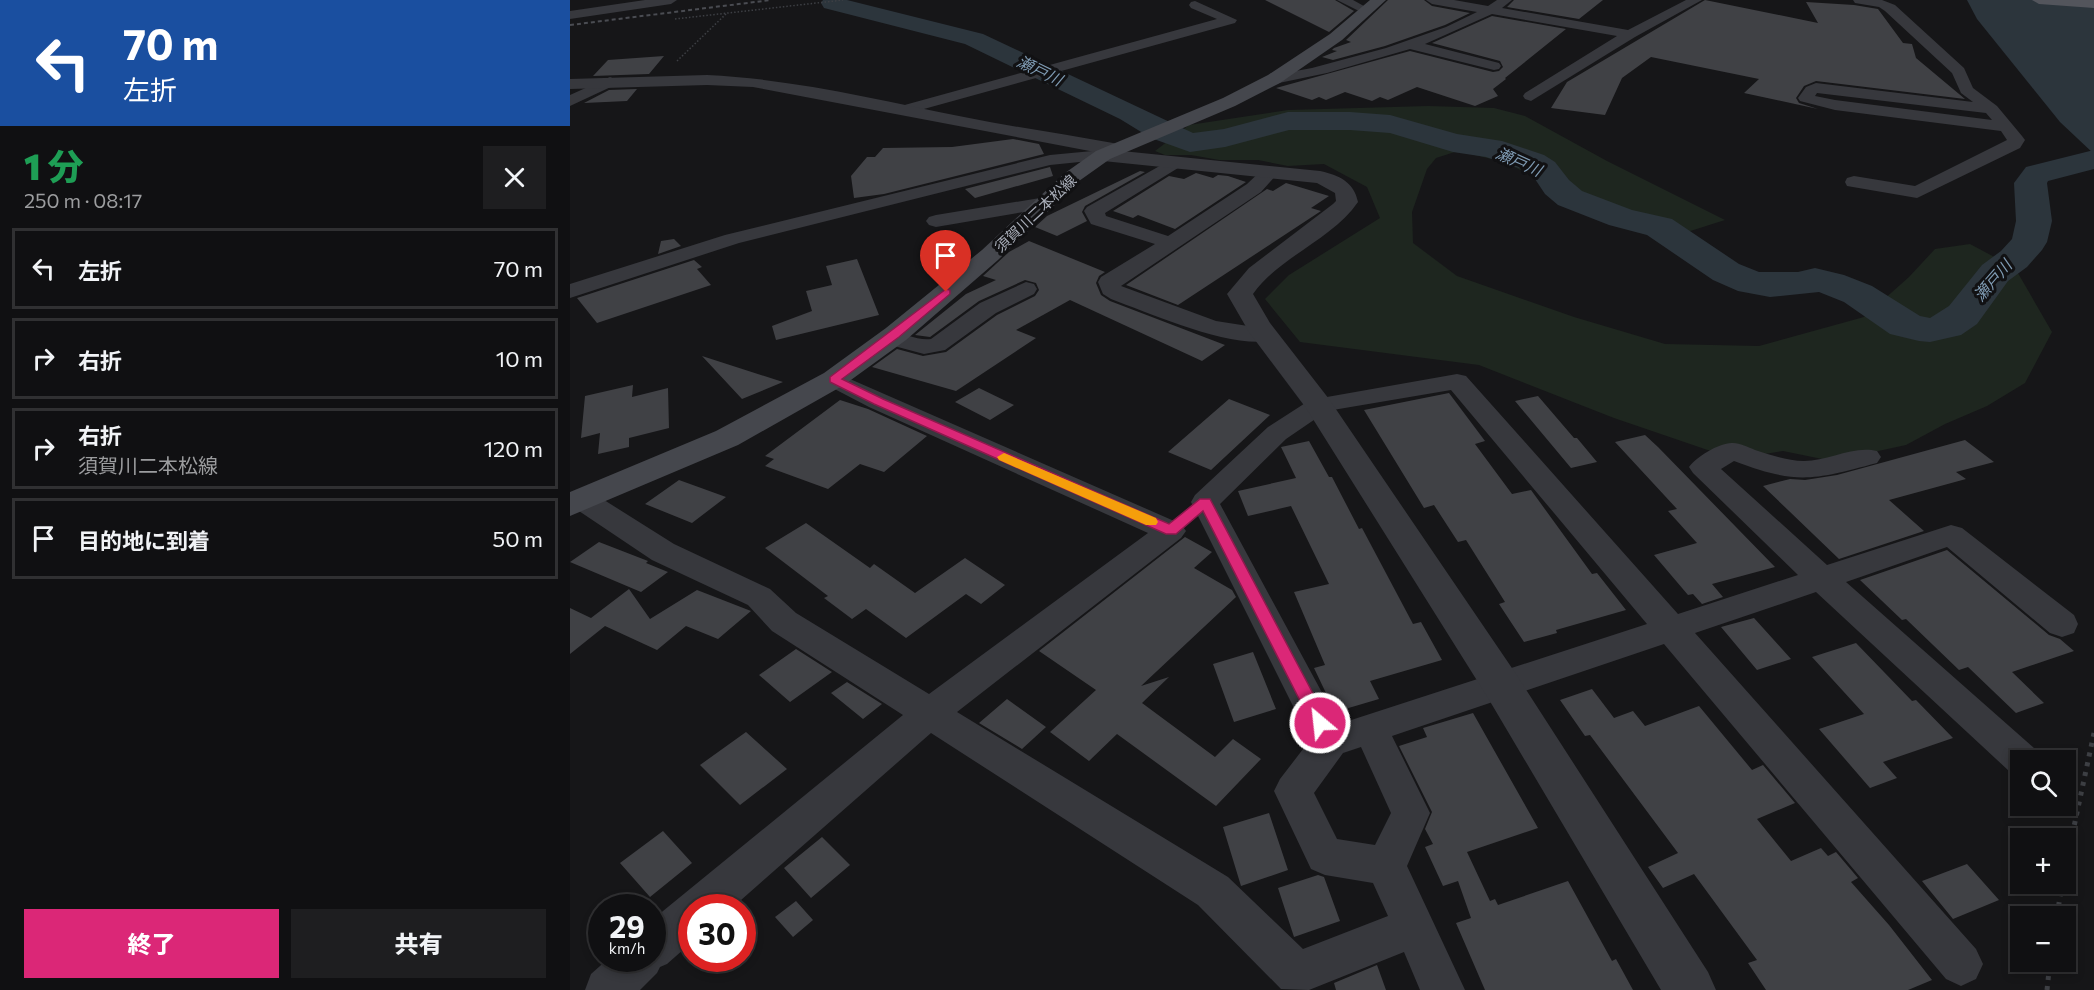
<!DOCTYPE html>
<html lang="ja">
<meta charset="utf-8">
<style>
:root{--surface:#101012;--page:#1e1e20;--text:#f1f3f6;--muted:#9c9d9f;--line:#303032;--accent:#db2777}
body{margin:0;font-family:Commissioner,"Noto Sans JP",sans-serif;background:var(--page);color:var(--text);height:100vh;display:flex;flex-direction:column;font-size:22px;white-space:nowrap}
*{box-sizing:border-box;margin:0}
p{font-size:20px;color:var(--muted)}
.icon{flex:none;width:33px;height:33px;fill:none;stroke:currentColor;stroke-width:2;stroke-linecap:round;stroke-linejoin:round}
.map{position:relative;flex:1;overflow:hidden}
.details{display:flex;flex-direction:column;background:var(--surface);width:570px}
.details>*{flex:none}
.banner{background:#1a4fa0;color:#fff;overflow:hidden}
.buttons{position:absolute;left:1440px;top:750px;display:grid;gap:12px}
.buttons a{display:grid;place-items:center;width:66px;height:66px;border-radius:0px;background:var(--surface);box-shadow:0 3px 9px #0003,0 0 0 2px var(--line);font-size:30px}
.speed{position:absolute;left:18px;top:894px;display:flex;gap:12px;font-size:30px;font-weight:700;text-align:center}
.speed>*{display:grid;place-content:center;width:78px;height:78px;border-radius:50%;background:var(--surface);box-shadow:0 3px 9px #0003,0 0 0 2px var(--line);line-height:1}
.speed small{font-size:15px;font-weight:400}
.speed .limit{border:9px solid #d22;background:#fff;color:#111}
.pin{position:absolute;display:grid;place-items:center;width:51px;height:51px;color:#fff;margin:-62px -26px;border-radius:50% 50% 50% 0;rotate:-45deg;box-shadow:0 0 6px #0007}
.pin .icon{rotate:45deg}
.me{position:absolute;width:66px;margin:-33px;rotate:332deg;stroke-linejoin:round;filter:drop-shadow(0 0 4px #0008)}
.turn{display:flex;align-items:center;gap:21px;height:126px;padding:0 24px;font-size:27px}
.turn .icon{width:78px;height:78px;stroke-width:2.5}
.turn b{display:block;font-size:42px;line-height:51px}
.round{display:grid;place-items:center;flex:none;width:63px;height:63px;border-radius:0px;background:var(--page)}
.headline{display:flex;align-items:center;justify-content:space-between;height:102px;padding:0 24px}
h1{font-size:36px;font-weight:800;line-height:45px;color:#1e9e55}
.button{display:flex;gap:12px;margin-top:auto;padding:12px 24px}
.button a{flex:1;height:69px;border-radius:0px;background:var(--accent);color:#fff;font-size:24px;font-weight:800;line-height:69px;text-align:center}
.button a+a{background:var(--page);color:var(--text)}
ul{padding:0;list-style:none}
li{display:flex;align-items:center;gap:18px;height:81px;margin:0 12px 9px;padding:0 12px;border:3px solid var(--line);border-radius:0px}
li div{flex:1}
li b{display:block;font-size:22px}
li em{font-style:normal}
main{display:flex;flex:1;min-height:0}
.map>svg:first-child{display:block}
</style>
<main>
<section class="details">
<div class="banner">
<div class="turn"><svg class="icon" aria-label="left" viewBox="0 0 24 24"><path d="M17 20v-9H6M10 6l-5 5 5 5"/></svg><div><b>70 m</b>左折</div></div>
</div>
<div class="headline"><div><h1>1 分</h1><p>250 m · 08:17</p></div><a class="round"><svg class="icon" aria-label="close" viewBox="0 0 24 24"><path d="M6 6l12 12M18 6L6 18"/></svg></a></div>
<ul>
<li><svg class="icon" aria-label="left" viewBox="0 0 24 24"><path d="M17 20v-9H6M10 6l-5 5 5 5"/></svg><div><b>左折</b></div><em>70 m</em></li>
<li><svg class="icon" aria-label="right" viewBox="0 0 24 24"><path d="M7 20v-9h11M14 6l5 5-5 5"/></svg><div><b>右折</b></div><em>10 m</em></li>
<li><svg class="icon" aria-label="right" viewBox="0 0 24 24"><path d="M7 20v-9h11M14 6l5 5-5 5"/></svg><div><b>右折</b><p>須賀川二本松線</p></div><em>120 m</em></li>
<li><svg class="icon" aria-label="arrive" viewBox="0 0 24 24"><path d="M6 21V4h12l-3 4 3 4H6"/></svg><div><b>目的地に到着</b></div><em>50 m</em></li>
</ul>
<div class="button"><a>終了</a><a>共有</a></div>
</section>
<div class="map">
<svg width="1524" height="990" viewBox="0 0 1524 990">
<rect width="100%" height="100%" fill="#161618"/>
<path fill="#1e261f" d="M858,106L924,108L955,116L1037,161L1155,220L1114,233L1005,197L934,162L888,151L866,158L857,169L842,212L843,243L887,276L1004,317L1095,344L1189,346L1294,317L1339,277L1365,249L1400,244L1445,268L1482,332L1455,383L1417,406L1375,424L1336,445L1262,461L1213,451L1164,459L1044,418L909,365L730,342L695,299L719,275L810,218L797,187L754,164L718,166L688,160H649L621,155H595L585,151L619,125L718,110Z"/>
<path fill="#2c353c" d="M1397,0H1524V154L1490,122L1407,19Z"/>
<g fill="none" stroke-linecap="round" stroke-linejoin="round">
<path fill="#2c353c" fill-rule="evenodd" d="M253,0H277L413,34L623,133L654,129L718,112H780L820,115L887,134L932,141L974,155L985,162L999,180L1012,191L1062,210L1102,219L1169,264L1189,272H1228L1245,268L1274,275L1302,286L1350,316L1360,318L1379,306L1412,265L1431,251L1442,239L1446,221L1444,183L1456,167L1524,150V169L1478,181L1477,183L1482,221L1477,242L1472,250L1457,267L1438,281L1407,324L1391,335L1360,342L1349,341L1320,334L1274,302L1249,292L1200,297L1168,291L1143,280L1077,235L1039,225L988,205L975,194L963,176L952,169L916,157L883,152L820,133L780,130H719L655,147L620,152L581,138L550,119L395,44L254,8L251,3Z"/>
</g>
<path fill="#404145" d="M695,0H765L784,11L759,32Z
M818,0H854L862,6L900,13L875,25L815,46L763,60L752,57L767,51L762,50L764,48L781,42L776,40Z
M944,0H1033L1009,19L937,7Z
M1135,0L1248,23L1236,2L1284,5L1308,9L1333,43L1342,44L1346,58L1395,99L1246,81L1234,86L1226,98L1229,103L1248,109L1174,93L1189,79L1081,57L1052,78L1035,115L981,108L997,82Z
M922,16L996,29L935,78L936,79L923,89L928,96L905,106L847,87L818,100L810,97L802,101L775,92L756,100L749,97L742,100L706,88L840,51L923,72L929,71L933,67L930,61L862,43Z
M94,56L79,74L23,76L38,60Z
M67,89L57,101L14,103L39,90Z
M443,139L469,144L474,154L314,194L284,198L281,176L297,157H305L313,148L382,147Z
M480,167L483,176L405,198L395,189Z
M570,171L575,172L515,206L512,212L517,221L487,236L465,227L477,216Z
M626,173L643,178L648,175L658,176L676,182L605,229L568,215L563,218L543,211L599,176L614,179Z
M716,183L759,196L741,208L751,211L608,305L556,285L697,189L703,191Z
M104,239L111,246L88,254L91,241Z
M459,241L535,272L529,276L526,283L531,295L540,301L655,345L632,361L500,300L446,330L466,338L386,391L302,367L327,349L353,356L376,352L427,315L465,296L469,290L466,283L455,280L409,301L360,337L345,335L396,294L426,280L413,276L439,252Z
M287,259L309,315L206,340L202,326L242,311L236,291L262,285L256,266Z
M124,260L132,267L127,269L141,285L27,323L7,298Z
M132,356L213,382L172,399Z
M63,385L62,397L98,388L99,428L59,438V447L28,454L30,433L11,438L15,396Z
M409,388L444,405L420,420L385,402Z
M879,393L915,441L905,444L942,494L961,490L1022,574L1027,573L1056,610L986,630L987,633L954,642L929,604L935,602L896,540L888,542L864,505L854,508L794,410Z
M968,396L1004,438H1007L1027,462L1001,468L945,401Z
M659,399L700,415L641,470L598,452Z
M270,400L298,409L357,436L314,472L290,464L258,489L195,466L204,459L195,456Z
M1075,435L1088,447L1205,567L1142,584L1153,597L1132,604L1123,594L1118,595L1084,555L1127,543L1098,511L1107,509L1045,442Z
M1395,440L1424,462L1386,472L1396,479L1319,500L1354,531L1269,559L1193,486L1220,479L1235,480L1267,475Z
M739,441L759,477H762L789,529L792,528L843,624L851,622L872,660L800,681L809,699L765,712L744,668L755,665L724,592L759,584L721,506L678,516L668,491L726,478L711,447Z
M109,480L156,497L122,523L75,504Z
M236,523L300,568L304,564L345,593L395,558L435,585L411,604L396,594L336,638L296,609L282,619L254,598L258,596L195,548Z
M615,537L642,552L624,568L662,590L666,597L571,686L599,677L572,703L645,757L663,739L691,759L646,806L547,734L519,761L480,732L526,690L469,651Z
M29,542L78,561L76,563L98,572L71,592L0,562Z
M1377,550L1479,635L1490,639L1504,651L1442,672L1474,703L1446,713L1398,667L1389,670L1336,619L1332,620L1290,580Z
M59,589L80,619L127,590L181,611L148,639L116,626L87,650L35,626L0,654V608L21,618Z
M1184,618L1221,659L1187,670L1151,627Z
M1286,643L1342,701L1346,700L1383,738L1313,762L1327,778L1300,788L1249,729L1294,714L1242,657Z
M226,649L262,672L220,702L189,675Z
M683,652L706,709L664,722L643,664Z
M277,682L312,704L293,719L261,693Z
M1022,689L1044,718L1063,711L1075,726L1129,706L1182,770L1193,765L1225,803L1187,819L1221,861L1251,848L1258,856L1266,852L1288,878L1281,882L1319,925L1362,980L1338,990H1196L1178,963L1187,960L1124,874L1093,888L1078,867L1108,853L1020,735L1015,736L990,700Z
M437,699L476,727L452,749L409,723Z
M903,713L968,828L897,852L920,901L925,899L928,905L998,881L1042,961L1046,959L1063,990H915L886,923L901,918L888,881L873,886L855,847L863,844L855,829L862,812L829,746L857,737L853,728Z
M176,732L217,769L170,805L130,765Z
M699,813L718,870L671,886L653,827Z
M93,831L122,863L80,897L50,863Z
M252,837L280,865L241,898L214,868Z
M1397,864L1429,900L1383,919L1352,881Z
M748,875L754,877L770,921L724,937L708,888Z
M226,901L243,920L223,937L205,917Z
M807,965L816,990H766L764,983Z"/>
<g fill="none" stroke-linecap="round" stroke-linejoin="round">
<path stroke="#3d3f44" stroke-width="1.5" stroke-dasharray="1.5 2" stroke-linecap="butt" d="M105,19L273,0
M107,61L156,14"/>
<path stroke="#3d3f44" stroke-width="5" stroke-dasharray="4 6" stroke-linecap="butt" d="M1496,864L1524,733
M1487,916L1492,884
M1477,990L1480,962"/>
<path fill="#37383d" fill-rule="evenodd" d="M75,0H107L101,4L0,19V11Z
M767,0H783L801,10L795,14Z
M856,0H884L918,6L927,0H942L932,8L1058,30L1116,0H1132L1065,37L961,101L955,99L953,96L955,93L1047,36L922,14L855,44L929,63L931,66L929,69L924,70L840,49L757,73L704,84L696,79L699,76L742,68L816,48L876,27L907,12L862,4Z
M1283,0H1312L1325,5L1394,68L1403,88L1427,106L1452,136L1455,140L1450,148L1347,198L1277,186L1275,182L1277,178L1284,176L1345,186L1437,140L1431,131L1265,110L1230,101L1228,98L1236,87L1246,83L1403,102L1391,93L1382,73L1315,11L1309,7L1285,3ZM1247,93L1416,113L1422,120L1265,100L1245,96Z
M625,1L667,20L665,23L343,112H331L329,109L331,106L647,19L621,8L619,5L621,2Z
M40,77L45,79L48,82L45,85L0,106V95Z
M533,150L539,151L542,155L539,159L480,165L169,243L0,298V284L155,235L480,155Z
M602,159L608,160L611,164L608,168L535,213L536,216L598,236L677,184L694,168H706L709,172L691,192L551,286L646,321L704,330L708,335L704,340C662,350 582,314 541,299L533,294L528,282L531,277L585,244L521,224L514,211L517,207Z
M476,197L483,199L486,203L483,207L366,227L359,225L356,221L359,217L366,215Z
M456,282L464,284L467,289L464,294L426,313L375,350L354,354L313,343L309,338L313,333C329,329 344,341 361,339L410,303Z
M264,372L611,524L616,531L611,538L387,712L658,877L733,949L818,916L803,883L755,875L741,869L704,791L710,779L740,740L621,502L625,495L698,427L740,400L887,374L896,376L1108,614L1228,575L1123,473L1119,467C1126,457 1150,442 1163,443C1170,443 1178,447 1185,450C1201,455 1217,461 1234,461C1258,461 1284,445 1307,451L1311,457L1307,463C1243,480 1227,485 1164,461L1151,469L1257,565L1381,525L1392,528L1504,615L1508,624L1504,633L1492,637L1480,633L1377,547L1276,582L1465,749L1470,760H1450V776L1439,771L1246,592L1125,633L1406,949L1413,964L1406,979L1391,986L1376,979L1094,644L822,736L860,813L837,866L895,990H850L834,952L739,990L711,989L628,905L361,733L162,908H122V942L97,964L90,967L87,973L70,990H15L21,974L39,958H82V920L333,715L202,631L178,605L82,560L3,507L0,498L3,493L13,490L23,493L104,544L200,589L226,613L359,694L578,533L299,407L255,384L252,379L255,374ZM881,390L1077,624L769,724L650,504L716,439L757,411ZM791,747L821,813L805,845L767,839L744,793L773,753Z"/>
<path fill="#37383d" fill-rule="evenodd" d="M137,75C224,79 309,100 394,117C444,127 493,134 543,143L550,145L552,151L750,171C769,175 784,182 788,202C762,240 710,256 683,294L700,323L759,399L946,674L1138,972L1146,990H1091L918,698L736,408L679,332L657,294L679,268L763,204L766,201L765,193L747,183L533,161L526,159L523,155L525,152L183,87L137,85L0,89V79Z"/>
<path fill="#45474d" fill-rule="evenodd" d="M800,0H816L772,40L710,83L665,106L540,159L509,181L428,260L336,340L274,385L168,445L0,516V492L146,431L254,373L316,328L412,250L495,173L526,151L653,98L698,75L760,34Z"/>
<path fill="#53555c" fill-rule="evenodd" d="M1462,0H1524V8L1469,4Z"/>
<path stroke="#4a4c52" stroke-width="2" stroke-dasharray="4 3" stroke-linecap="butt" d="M0,25L201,0"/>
</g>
<path fill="#db2777" stroke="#8e194d" stroke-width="1.5" d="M376,289L380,290V294L329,337L272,379L313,399L599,524L630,499H640L756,718L759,723L756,728L750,730L744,728L633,511L606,534H596L304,404L260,382V377Z"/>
<path fill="#f59e0b" d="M434,453L586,518L588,522L586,525H576L429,460L427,457Z"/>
<g text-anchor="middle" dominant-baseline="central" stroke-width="6" stroke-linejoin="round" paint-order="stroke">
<g font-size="15" fill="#a8adb8" stroke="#111113">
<text transform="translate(465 213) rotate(-43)">須賀川二本松線</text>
</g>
<g font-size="16" font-style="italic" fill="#7f9bb3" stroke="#111113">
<text transform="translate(470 70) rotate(26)">瀬戸川</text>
<text transform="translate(949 161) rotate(24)">瀬戸川</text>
<text transform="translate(1422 280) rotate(-49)">瀬戸川</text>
</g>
</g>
</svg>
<div class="buttons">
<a><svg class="icon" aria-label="search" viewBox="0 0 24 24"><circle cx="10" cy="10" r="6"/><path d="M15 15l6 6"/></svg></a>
<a>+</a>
<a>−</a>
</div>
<div class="speed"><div>29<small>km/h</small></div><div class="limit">30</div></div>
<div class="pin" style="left:376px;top:292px;background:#d93025"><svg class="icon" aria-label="arrive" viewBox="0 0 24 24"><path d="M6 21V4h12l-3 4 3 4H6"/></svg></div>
<svg class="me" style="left:750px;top:723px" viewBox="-20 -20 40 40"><circle r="17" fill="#db2777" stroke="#fff" stroke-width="3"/><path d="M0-11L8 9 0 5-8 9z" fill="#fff"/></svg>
</div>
</main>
